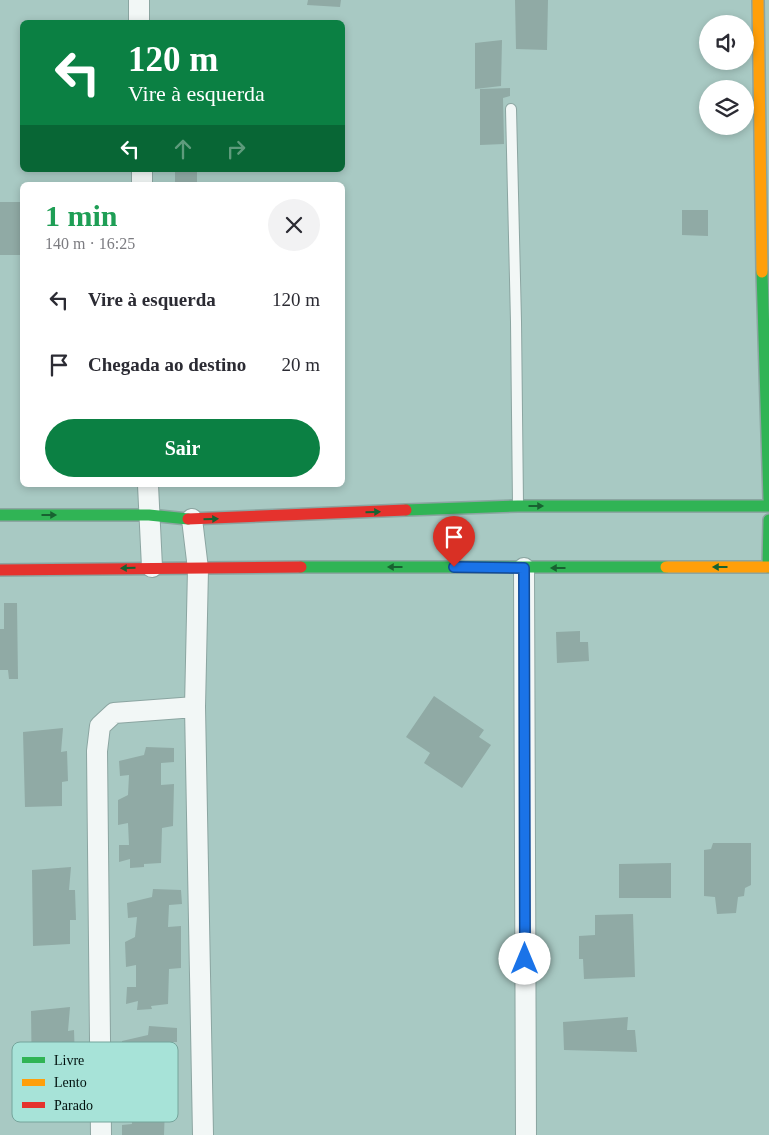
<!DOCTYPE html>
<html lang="pt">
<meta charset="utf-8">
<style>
:root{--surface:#fff;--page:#f2f2f3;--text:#2b2b33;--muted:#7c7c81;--accent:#0b8043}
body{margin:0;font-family:Georgia,serif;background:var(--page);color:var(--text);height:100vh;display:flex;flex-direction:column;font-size:19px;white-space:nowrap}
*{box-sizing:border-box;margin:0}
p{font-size:16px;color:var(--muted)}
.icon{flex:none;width:28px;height:28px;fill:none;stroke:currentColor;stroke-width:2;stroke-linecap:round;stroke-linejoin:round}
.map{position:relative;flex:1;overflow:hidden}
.drawer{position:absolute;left:20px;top:182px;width:325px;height:305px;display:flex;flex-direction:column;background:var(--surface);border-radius:8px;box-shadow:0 2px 8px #0003}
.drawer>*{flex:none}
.top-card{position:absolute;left:20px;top:20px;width:325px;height:152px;border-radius:8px;box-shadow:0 2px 8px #0003;background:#0b8043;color:#fff;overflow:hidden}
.buttons{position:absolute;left:699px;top:15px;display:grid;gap:10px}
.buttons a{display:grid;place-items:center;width:55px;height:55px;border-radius:50%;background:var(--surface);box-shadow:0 2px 8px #0003;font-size:25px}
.pin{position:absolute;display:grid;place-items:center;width:42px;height:42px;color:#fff;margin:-51px -21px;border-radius:50% 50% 50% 0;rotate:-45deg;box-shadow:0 0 5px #0007}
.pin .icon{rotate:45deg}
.me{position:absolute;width:55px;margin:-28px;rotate:0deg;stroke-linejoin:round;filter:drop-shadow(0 0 4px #0008)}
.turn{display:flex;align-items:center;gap:18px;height:105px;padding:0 25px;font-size:22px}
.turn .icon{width:65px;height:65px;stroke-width:2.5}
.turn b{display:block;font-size:35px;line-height:42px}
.lanes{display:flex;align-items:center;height:48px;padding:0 25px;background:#0003;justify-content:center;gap:25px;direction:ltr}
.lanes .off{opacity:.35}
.round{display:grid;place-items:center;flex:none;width:52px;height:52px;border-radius:26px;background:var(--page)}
.head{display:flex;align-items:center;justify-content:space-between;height:85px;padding:0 25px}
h1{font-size:30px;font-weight:700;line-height:38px;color:#1e9e55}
.action{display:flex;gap:10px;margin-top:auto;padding:10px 25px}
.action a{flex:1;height:58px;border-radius:30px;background:var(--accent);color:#fff;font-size:20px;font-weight:700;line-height:58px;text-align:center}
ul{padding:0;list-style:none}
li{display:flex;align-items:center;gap:15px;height:65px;padding:0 25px}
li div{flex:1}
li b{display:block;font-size:19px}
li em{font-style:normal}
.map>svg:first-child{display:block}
</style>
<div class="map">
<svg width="769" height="1135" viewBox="0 0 769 1135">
<rect width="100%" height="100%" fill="#a8c9c3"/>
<path fill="#90aaa5" d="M308,0H341L340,7L307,5Z
M515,0H548L547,50L516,49Z
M502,40L501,86L475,89V43Z
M510,88V96L503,98L504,144L480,145V89Z
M175,170H197V185H175Z
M0,202H22V255H0Z
M682,210H708V236L682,235Z
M342,300H344L345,341H342Z
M4,603H17L18,679H9L8,670H0V629H4Z
M580,631V642H588L589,661L557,663L556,632Z
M434,696L484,730L479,737L491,745L462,788L424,763L430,753L406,737Z
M63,728L61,752L67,751L68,781L62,782V806L25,807L23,732Z
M146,747L174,748V762L161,763V785L174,784L173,826L162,828L161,863L144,864V867L130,868V859L119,862V845H129L128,823L118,825V800L128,795L129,775L120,776L119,761L144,755Z
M713,843H751V885L745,888L744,896L738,897L736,913L717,914L715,897L704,896V850L711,849Z
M671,863V898H619V864Z
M71,867L69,890H75L76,920H70V944L33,946L32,870Z
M153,889L181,890L182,904L169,905L168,927L181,926V968L169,969L168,1004L151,1006L152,1009L137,1010L138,1001L126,1004L127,987H136V965L126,967L125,942L135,937L137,917L128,918L127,903L152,897Z
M633,914L635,977L584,979L583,959H579V936L595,935V915Z
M70,1007L68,1031L74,1030L75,1060L69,1061V1085L32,1086L31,1011Z
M628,1017L627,1030H635L637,1052L564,1050L563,1022Z
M149,1026L177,1028V1042H164V1065L177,1064L176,1106L165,1107L164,1135H122V1125L132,1124L131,1103L121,1105V1080L131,1074L132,1055L123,1056L122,1041L148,1035Z"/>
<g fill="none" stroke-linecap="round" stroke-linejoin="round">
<g stroke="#8ba5a1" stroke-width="12">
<path id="lane" d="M511,109L516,322L518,505"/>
</g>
<g stroke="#8ba5a1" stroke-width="22">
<path id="street" d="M139,0V22
M142,170V185
M148,485L152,567
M192,519L198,569L195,707L203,1135
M524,568L526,1135
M101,1135L97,751L100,726L114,713L195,707"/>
</g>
<g stroke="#8ba5a1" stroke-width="14">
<path id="fast" d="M762,272L769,499
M406,510L518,506H769
M0,515H149L188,519
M301,567H666
M768,567L769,520"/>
</g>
<g stroke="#8ba5a1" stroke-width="14">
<path id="slow" d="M758,0L762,272
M666,567H769"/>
</g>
<g stroke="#8ba5a1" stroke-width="14">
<path id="jam" d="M188,519L406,510
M0,570L301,567"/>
</g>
<use href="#lane" stroke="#f2f7f6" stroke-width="10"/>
<use href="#street" stroke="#f2f7f6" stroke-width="20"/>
<use href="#fast" stroke="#30b455" stroke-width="11"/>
<use href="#slow" stroke="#ff9f0a" stroke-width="11"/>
<use href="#jam" stroke="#e5322d" stroke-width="11"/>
</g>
<defs><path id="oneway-solid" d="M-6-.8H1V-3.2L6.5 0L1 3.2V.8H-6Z" transform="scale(1.25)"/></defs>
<g fill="#186231">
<use href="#oneway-solid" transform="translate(536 506)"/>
<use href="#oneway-solid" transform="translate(373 512) rotate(-2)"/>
<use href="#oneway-solid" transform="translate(49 515)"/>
<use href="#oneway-solid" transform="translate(211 519) rotate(-2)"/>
<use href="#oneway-solid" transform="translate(395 567) rotate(180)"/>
<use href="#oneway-solid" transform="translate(720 567) rotate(180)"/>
<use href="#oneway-solid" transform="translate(128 568) rotate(179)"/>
<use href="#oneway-solid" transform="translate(558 568) rotate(180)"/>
</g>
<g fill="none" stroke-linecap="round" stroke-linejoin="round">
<g stroke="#114b97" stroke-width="12">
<path id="route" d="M454,567L524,568L525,959"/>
</g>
<use href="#route" stroke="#1a73e8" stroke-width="9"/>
</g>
<rect x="12" y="1042" width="166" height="80" rx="8" fill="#a7e3d8" stroke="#75a49b" stroke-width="1"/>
<rect x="22" y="1057" width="23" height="6" fill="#30b455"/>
<rect x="22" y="1079" width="23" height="7" fill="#ff9f0a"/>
<rect x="22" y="1102" width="23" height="6" fill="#e5322d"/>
<g font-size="14" fill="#00100d">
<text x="54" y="1065">Livre</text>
<text x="54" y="1087">Lento</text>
<text x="54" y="1110">Parado</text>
</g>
</svg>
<div class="buttons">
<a><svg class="icon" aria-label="sound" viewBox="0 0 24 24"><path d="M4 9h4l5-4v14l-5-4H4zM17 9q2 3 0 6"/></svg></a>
<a><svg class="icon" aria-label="layers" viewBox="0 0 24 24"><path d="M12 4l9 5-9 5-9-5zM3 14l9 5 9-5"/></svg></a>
</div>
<div class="pin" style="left:454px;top:567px;background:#d93025"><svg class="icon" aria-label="arrive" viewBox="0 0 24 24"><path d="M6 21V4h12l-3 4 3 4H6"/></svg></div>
<svg class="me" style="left:525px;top:959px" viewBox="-20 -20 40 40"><circle r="19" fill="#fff"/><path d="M0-13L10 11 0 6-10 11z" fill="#1a73e8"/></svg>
<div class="top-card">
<div class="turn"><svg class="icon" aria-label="left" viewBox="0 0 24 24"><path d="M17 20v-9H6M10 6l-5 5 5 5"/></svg><div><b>120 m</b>Vire à esquerda</div></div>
<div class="lanes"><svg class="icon" aria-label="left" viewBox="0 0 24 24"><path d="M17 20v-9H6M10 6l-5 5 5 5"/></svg><svg class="icon off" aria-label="ahead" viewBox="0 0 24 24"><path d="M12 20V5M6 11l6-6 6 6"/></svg><svg class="icon off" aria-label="right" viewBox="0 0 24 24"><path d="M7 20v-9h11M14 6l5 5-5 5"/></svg></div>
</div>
<section class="drawer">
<div class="head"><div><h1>1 min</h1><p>140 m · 16:25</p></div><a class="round"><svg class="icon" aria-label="close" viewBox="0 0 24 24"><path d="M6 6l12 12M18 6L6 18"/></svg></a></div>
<ul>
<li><svg class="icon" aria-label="left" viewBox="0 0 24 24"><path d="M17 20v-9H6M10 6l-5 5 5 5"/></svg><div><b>Vire à esquerda</b></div><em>120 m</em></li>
<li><svg class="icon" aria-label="arrive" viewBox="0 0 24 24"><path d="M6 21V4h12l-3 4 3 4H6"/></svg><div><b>Chegada ao destino</b></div><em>20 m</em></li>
</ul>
<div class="action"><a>Sair</a></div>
</section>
</div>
